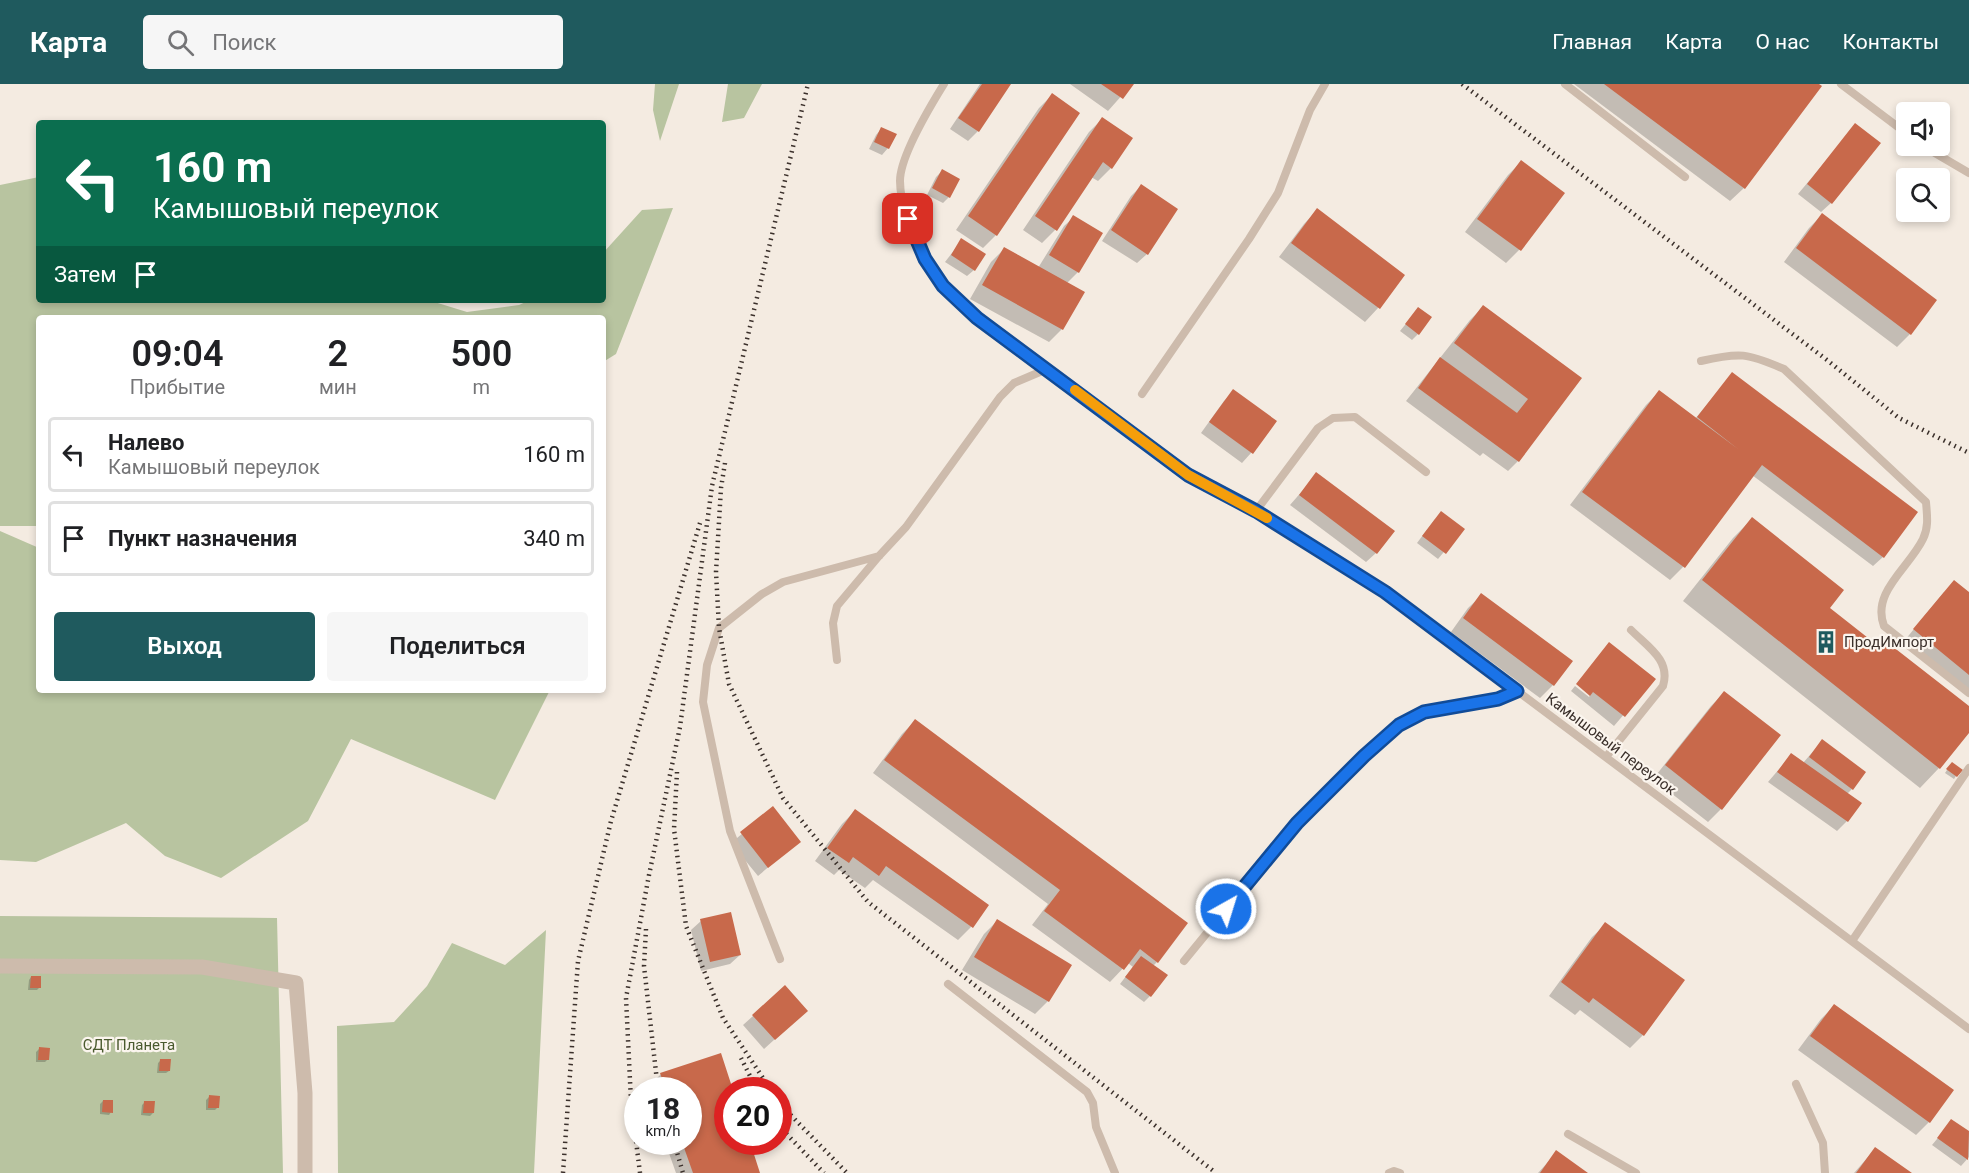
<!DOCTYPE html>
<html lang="ru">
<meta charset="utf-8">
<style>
:root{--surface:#fff;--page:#f6f6f6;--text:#202124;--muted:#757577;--line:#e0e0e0;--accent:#1f5a5e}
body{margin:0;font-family:Roboto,sans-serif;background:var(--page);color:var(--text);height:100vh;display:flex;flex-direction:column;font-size:22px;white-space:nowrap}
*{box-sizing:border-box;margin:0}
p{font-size:20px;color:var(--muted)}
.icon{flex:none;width:33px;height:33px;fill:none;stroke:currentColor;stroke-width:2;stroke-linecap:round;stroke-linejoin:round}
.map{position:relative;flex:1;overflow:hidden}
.panel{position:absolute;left:36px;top:231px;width:570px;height:378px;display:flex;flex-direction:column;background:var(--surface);border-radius:6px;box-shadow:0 3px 9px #0003}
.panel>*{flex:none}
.guide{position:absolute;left:36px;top:36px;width:570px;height:183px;border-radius:6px;box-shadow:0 3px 9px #0003;background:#0b6e4f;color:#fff;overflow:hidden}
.controls{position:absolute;left:1896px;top:18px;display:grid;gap:12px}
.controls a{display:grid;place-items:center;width:54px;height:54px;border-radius:6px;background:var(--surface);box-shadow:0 3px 9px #0003;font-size:30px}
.speed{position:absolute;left:624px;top:993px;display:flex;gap:12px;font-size:30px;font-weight:700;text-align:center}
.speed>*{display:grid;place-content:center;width:78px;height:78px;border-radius:50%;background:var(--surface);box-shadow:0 3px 9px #0003;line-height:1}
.speed small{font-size:15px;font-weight:400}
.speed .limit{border:9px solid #d22;background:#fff;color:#111}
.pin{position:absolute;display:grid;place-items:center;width:51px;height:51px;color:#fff;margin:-26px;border-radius:12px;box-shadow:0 3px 9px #0006}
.me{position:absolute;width:66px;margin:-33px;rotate:39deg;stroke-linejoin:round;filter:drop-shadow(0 0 4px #0008)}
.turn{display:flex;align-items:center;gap:21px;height:126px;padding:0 18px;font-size:27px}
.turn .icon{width:78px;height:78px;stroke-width:2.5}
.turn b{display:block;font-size:42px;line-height:51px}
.then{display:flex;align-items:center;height:57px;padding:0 18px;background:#0003;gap:12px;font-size:22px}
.eta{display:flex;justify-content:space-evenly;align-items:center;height:102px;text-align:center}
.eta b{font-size:36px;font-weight:600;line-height:42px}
.action{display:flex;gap:12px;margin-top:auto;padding:12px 18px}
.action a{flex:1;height:69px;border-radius:6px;background:var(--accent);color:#fff;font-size:24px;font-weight:600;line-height:69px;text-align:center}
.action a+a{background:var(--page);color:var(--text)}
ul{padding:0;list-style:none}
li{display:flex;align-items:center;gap:18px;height:75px;margin:0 12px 9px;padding:0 6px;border:3px solid var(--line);border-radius:6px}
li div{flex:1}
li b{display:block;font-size:22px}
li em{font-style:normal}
header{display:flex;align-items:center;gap:36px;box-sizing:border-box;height:84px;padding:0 30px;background:var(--accent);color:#fff}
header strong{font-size:28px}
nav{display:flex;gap:33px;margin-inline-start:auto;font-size:21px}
.search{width:420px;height:54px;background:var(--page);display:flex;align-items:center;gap:15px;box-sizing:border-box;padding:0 21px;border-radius:6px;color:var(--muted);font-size:22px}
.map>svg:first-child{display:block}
</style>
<header>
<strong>Карта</strong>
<div class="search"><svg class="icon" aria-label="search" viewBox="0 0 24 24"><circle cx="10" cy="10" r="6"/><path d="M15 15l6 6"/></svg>Поиск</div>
<nav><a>Главная</a><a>Карта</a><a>О нас</a><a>Контакты</a></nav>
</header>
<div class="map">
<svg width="1969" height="1089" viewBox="0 0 1969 1089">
<rect width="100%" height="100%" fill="#f4ebe1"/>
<path fill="#b8c4a0" d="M655,0H679L660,57L653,26Z
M728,0H762L744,34L722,38Z
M39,93V216H428L467,228L519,221L530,216H603V169L642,126L673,124L616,270L603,278V234H39V442H0V101Z
M0,447L39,464V606H550L495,716L351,655L308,737L221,794L165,772L126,739L36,778L0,776Z
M0,832L277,834L283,1089H0Z
M546,846L534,1089H338L337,942L394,938L427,902L452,859L505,881Z"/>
<path fill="#0003" d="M980,0H1010L978,47L968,57L950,45Z
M1070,0H1132L1108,27Z
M1574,0H1816L1820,3L1744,104L1730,117Z
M1052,11L996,151L983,164L956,146L1039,24Z
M1102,35L1111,84L1098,97L1091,93L1055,146L1042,159L1023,146L1089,48Z
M1856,41L1831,119L1821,128L1798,110Z
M882,44L888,64L882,71L869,65L876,51Z
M1521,78L1562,109L1519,166L1506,179L1465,148L1508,91Z
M942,87L949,113L943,119L927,111L936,93Z
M1141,102L1147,170L1137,179L1102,157L1131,112Z
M1317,126L1403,191L1378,224L1365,238L1279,173L1304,140Z
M1822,131L1910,250L1897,263L1784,178L1809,144Z
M1074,133L1101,150L1078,188L1067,199L1062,245L1049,258L970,215L991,178L1004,165L1038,184L1064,142Z
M962,156L974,186L967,192L945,178Z
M1483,223L1580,294L1518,377L1508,387L1483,369L1480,372L1406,317L1470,236Z
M1418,225V250L1412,256L1400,247Z
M1732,290L1883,473L1873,482L1752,391L1683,483L1670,496L1570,421L1646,321L1659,308L1695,335Z
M1234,307L1275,337L1251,369L1242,379L1201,349L1224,317Z
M1317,390L1376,469L1366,478L1290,421Z
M1435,435L1463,445L1438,475L1417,459Z
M1752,435L1828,524L1877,563L1969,624V646L1939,684L1920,704L1683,517L1733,454Z
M1944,508L1969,510V608L1905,556Z
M1482,511L1553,601L1540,614L1451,548L1468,524Z
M1654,595L1614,642L1571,607L1575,602L1589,613L1591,610L1577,599Z
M1724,609L1721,725L1708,738L1653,695L1711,622Z
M915,637L1157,878L1153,882L1150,912L1144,918L1120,900L1133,883L1128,879L1110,898L1032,841L1048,820L873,689L902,650Z
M1822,657L1852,705L1847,710V737L1837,747L1768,698L1791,671L1803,679Z
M1949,683L1956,692L1954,695L1945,689Z
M773,724L799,757L758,792L731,759Z
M855,727L987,822L971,843L958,856L873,796L865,804L839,786L834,791L815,777L842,740Z
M701,837L740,871L730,880L701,887L691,846Z
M997,837L1048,917L1035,930L962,886L984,850Z
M1606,840L1643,951L1630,964L1580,926L1575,931L1549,912L1592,853Z
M31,893L39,904L37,906H28L29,896Z
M1834,922L1929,1038L1916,1051L1798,966L1821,935Z
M753,932L796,936L764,965L743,941Z
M39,965L48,975L45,978H36V968Z
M720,971L731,1006H728V1058H748L758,1089H676L665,1058H688V1006H649L648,1003L661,990Z
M161,976L169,987L166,989H157L158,979Z
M209,1013L218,1023L215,1026H206V1016Z
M103,1017L111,1028L109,1031L100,1030V1020Z
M145,1018L153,1029L150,1032L141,1031L142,1021Z
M1952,1037L1969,1049V1073L1961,1082L1932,1061Z
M1875,1065L1909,1089H1854Z
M1557,1068L1586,1089H1538Z"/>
<path fill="#c8694b" d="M982,0H1011L979,48L958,34Z
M1101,0H1134L1123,15Z
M1604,0H1819L1822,2L1745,105Z
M1052,9L1080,29L997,152L968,132Z
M1102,33L1133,54L1112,85L1103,78L1057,147L1035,132Z
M1855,39L1881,59L1832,120L1807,100Z
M881,43L897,50L889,65L874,58Z
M1521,76L1565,109L1521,167L1477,135Z
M942,85L960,95L950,114L932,104Z
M1141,100L1178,125L1148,171L1111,146Z
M1317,124L1405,191L1380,225L1291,159Z
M1822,129L1937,216L1911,251L1796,164Z
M1073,131L1103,149L1079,189L1049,171Z
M961,154L986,170L975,187L951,171Z
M1004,163L1085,208L1063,246L982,201Z
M1483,221L1582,294L1519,378L1418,304L1440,273L1517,329L1528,315L1454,259Z
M1418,223L1432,233L1419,251L1405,240Z
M1732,288L1918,428L1884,474L1762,381L1685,484L1582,408L1659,306L1738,365L1697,333Z
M1233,305L1277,337L1253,370L1209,338Z
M1316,388L1395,447L1377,470L1299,411Z
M1441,427L1465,445L1446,470L1422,452Z
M1752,433L1844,506L1830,524L1877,561L1883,555L1969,622V649L1940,685L1702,496Z
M1954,496L1969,508V591L1913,545Z
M1481,509L1573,577L1554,602L1463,534Z
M1609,558L1656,595L1625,633L1593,608L1590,612L1576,600Z
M1724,607L1781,651L1722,726L1665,681Z
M915,635L1188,839L1158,879L1140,865L1124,886L1044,827L1060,806L884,676Z
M1822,655L1866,688L1853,706L1809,673Z
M1791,669L1862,719L1848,738L1777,688Z
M1952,678L1963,686L1957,693L1946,685Z
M773,722L801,758L768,784L740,748Z
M855,725L989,821L973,844L886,782L879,792L853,773L849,779L827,764Z
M731,828L741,871L710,878L700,835Z
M997,835L1072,881L1049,918L974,873Z
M1605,838L1685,896L1644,952L1593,914L1589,919L1561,898Z
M1141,872L1168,891L1151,913L1125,893Z
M31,892H41V904H30Z
M785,901L808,927L775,956L752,931Z
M1834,920L1954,1006L1930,1039L1810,952Z
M39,963L50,964L49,976H38Z
M721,969L733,1006H728V1058H750L760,1089H693L682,1058H688V1006H666L660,989Z
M160,975H171L170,987H159Z
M209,1011L220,1012L219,1024H208Z
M103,1016H113V1029L102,1028Z
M144,1017H155L154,1029H143Z
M1951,1035L1969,1047L1968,1076L1937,1054Z
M1875,1063L1912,1089H1856Z
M1556,1066L1588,1089H1540Z"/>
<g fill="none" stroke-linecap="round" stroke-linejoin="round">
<path stroke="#cdbbac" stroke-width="8" d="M944,0C931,21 900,73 900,97C901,141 931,189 960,220L1188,391L1256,427L1385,508L1969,945
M1565,0L1685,93
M1841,0L1906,49
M1923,62L1969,89
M1701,277C1740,268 1747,269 1784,285L1926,418C1927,431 1929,443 1923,455C1909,484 1871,508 1884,542L1969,609
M1142,310L1249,155L1278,109L1310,26L1325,0
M1256,427L1318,344L1333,334L1355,333L1426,388
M837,576L833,539L837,522L879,472L906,443L1000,313L1014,299L1047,285
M1606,673L1663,602C1671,576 1648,563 1631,546
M1852,857L1969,684
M780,875L730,747L703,618L707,581L719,544L762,510L783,498L879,472
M1184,877L1297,739L1364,672L1399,641L1424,628L1498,615L1517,607
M948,900L1087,1008L1093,1019L1096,1043L1115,1089
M1796,1000L1823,1059L1825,1089
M1568,1050L1636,1089
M1389,1089L1394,1087L1400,1089"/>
<path stroke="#cdbbac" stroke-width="15" d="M0,882L202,883L296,899L305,1009V1089"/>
<path stroke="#3b302b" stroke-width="4.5" stroke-dasharray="1.5 4.5" stroke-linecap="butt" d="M1462,0L1827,276L1899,334L1969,369
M725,379L721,404L716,488L719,544L729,600L783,714L868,818L1216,1089
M677,688L674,745L686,842L723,934L771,1006
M646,845L644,882L658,1006
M741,974L757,1006
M778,1018L847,1089
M778,1041L824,1089
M674,1058L683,1089
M563,1089L578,877L611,737L700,439
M640,1089L631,1017L626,914L649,791L680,643L712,402L808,0"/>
</g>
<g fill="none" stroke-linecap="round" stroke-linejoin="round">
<g stroke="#114b97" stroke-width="15">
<path id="route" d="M908,135L925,175L943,202L977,234L1188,391L1256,427L1385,508L1517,607L1498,615L1424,628L1399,641L1364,672L1297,739L1226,825"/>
</g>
<use href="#route" stroke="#1a73e8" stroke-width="10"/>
<path stroke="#f59e0b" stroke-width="10" d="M1075,306L1188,391L1267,434"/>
</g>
<defs>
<g id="building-bare" transform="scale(1.8)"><path d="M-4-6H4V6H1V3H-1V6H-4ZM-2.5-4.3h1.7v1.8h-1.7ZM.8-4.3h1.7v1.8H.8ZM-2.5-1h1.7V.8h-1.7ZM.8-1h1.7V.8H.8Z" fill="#1f5a5e" stroke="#fbf5ee" stroke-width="2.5" paint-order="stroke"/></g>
</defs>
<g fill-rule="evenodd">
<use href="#building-bare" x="1826" y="558"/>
</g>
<g text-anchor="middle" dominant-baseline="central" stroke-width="4.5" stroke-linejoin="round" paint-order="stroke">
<g font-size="15" fill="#3b302b" stroke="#fbf5ee" text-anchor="start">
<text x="1844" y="558">ПродИмпорт</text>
</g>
<g font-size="15" fill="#3b302b" stroke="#fbf5ee">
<text transform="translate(1611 660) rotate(37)">Камышовый переулок</text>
</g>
<g font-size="15" fill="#4a5a2e" stroke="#fbf5ee">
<text x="129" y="961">СДТ Планета</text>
</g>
</g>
</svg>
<div class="controls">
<a><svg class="icon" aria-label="sound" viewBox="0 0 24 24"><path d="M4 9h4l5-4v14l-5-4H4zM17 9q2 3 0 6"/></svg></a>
<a><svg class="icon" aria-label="search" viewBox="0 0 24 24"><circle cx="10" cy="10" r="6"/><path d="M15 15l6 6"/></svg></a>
</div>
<div class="speed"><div>18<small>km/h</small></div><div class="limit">20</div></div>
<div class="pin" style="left:908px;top:135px;background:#d93025"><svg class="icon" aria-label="arrive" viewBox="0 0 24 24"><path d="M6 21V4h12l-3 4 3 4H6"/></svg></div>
<svg class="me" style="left:1226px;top:825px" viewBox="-20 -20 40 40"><circle r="17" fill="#1a73e8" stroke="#fff" stroke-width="3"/><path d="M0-11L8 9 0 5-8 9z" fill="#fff"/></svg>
<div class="guide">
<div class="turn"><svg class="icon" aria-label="left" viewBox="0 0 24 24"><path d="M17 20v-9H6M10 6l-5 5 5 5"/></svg><div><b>160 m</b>Камышовый переулок</div></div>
<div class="then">Затем<svg class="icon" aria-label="arrive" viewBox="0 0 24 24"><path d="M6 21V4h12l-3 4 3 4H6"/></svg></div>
</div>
<section class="panel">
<div class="eta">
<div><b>09:04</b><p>Прибытие</p></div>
<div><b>2</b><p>мин</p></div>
<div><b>500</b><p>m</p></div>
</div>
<ul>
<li><svg class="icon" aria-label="left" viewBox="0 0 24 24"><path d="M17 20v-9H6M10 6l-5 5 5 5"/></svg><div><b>Налево</b><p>Камышовый переулок</p></div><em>160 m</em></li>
<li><svg class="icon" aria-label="arrive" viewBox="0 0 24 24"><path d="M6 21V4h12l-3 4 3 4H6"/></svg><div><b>Пункт назначения</b></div><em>340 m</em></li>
</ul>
<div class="action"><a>Выход</a><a>Поделиться</a></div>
</section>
</div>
